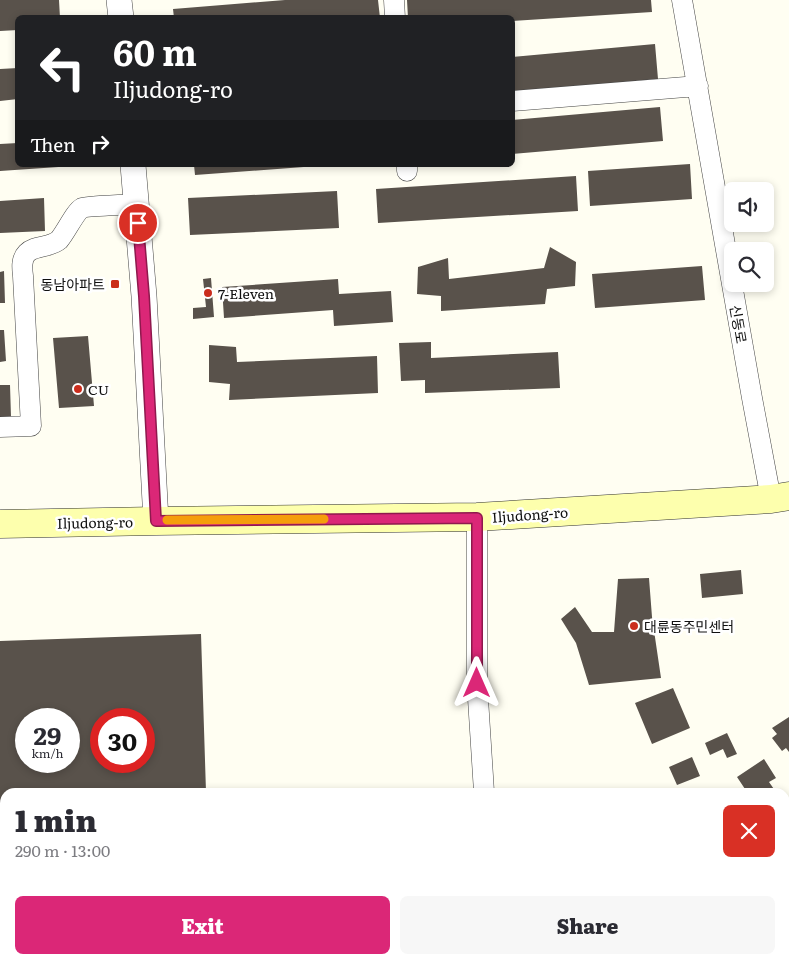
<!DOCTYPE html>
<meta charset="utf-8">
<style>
:root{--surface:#fff;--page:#f7f7f7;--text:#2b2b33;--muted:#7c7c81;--accent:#db2777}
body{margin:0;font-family:Literata,"Noto Sans KR",serif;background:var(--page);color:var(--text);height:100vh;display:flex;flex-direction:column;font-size:19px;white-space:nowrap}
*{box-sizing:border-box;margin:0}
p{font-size:16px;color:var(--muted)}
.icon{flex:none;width:28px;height:28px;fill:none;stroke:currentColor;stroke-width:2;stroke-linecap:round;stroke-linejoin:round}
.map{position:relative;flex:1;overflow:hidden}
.drawer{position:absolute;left:0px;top:788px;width:790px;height:176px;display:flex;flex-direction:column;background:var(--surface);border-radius:15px 15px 0 0;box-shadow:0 2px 8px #0003}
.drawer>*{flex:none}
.guide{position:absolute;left:15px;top:15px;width:500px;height:152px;border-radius:8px;box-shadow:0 2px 8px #0003;background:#202124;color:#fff;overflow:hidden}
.tools{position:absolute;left:724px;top:182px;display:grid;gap:10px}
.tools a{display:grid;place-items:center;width:50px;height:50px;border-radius:8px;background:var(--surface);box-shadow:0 2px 8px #0003;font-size:25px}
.speed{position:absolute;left:15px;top:708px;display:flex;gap:10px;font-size:25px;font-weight:700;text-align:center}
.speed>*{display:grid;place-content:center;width:65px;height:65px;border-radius:50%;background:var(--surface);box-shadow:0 2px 8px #0003;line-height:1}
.speed small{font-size:12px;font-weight:400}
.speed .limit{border:8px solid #d22;background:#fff;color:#111}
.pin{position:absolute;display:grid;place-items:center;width:42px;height:42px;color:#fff;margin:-21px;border:2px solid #fff;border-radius:50%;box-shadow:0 1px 5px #0007}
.me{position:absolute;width:55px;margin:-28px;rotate:0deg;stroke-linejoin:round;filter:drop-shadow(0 0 4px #0008)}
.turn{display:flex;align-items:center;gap:18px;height:105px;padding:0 15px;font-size:22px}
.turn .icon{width:65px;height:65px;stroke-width:2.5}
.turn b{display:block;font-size:35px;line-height:42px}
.then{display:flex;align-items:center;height:48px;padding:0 15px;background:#0003;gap:10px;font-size:19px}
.round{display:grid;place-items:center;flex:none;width:52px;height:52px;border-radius:8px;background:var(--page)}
.headline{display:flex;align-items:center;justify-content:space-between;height:85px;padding:0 15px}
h1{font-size:30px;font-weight:800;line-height:38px}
.primary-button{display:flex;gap:10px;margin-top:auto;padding:10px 15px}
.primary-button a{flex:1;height:58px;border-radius:8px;background:var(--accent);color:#fff;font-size:20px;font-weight:800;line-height:58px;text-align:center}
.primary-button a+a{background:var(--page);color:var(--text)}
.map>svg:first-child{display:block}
</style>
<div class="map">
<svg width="789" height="963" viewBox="0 0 789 963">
<rect width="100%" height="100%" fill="#fffef2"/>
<path fill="#ccedb8" d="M789,835V963H671L668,959H785V837Z"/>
<path fill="#59524b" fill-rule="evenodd" d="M0,0H59L60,18H18V30L0,31Z
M285,0H378L380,18H174L173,9Z
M407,0H651L652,12L512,21V18H408Z
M655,44L658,79L512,92V57Z
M18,68V99L0,101V69Z
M660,107L663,141L512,154V120Z
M18,143V165H73V166L0,171V144Z
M690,164L692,199L590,206L588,171Z
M194,165H317V166L195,175Z
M576,176L578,211L378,223L376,189Z
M337,191L339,228L190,235L188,198Z
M44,198L45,231L0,233V201Z
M550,247L576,262L575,286L547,289L545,304L441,311V296L417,294L418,267L448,258L449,279L544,268Z
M702,266L705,300L595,308L592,274Z
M4,271L5,303H0V272Z
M211,278L214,317L193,319V308L206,307L203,279Z
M338,279L339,294L391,291L393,322L334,326L333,310L224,318L222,287Z
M0,330H4L6,361L0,362Z
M88,336L94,406L59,408L53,338Z
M431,342V358L558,352L560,388L425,393V380L401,381L399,343Z
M209,345L236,347L237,362L377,356L378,393L229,400L230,384L209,382Z
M0,385H10L11,417H0Z
M741,570L743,594L702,598L700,574Z
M649,578L652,617L661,678L589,685L576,643L561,619L575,607L592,632H614L618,579Z
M201,634L206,792H5V953L0,954V641ZM26,719H69V761H26ZM101,719H144V761H101Z
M673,688L690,728L652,744L635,703Z
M789,717V752L786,748L782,751L772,738L777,734L772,728Z
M727,733L737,754L727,758L723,749L710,755L705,743Z
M692,757L700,776L677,785L669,767Z
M764,759L776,778L769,782L776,792H747L737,777Z"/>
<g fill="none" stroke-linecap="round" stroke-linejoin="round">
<g stroke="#434343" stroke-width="11">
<path id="service" d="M489,959L491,963"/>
</g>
<g stroke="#434343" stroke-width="21">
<path id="minor" d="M394,0L395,18
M682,0L752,398L771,499
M512,101L698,86
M407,165V171
M0,427L31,426L23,276C22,268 21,259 27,253C35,245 50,248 59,240C66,232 75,212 82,208C87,206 127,205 137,204
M477,517V683L484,792
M579,959L583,963"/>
</g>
<g stroke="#434343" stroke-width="26">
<path id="tertiary" d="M119,0L121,18
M133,165L144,296L156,521"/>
</g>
<g stroke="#323232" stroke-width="29">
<path id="secondary" d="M0,524L156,521L477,517L771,499L789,496"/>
</g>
<use href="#service" stroke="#fff" stroke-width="10"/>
<use href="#minor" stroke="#fff" stroke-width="20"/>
<use href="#tertiary" stroke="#fff" stroke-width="25"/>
<use href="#secondary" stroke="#fdffad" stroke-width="28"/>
</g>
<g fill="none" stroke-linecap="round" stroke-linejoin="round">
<g stroke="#8e194d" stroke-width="12">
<path id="route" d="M138,223L144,296L156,521L477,518V683"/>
</g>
<use href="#route" stroke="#db2777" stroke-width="9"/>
<path stroke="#f59e0b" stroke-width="9" d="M167,520L324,519"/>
</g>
<g fill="#ca2d1d" stroke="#fff" stroke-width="2">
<rect x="110" y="279" width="10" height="10" rx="2.5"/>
<circle cx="208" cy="293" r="5"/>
<circle cx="78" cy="389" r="5"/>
<circle cx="634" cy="626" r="5"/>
</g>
<g text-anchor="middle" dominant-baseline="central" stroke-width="5" stroke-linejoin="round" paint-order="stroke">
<g font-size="14" fill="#101010" stroke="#fff" text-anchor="start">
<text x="105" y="284" text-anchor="end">동남아파트</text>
<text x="218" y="293">7-Eleven</text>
<text x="88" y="389">CU</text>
<text x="644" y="626">대륜동주민센터</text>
</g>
<g font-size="14" fill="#101010" stroke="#fff">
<text transform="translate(739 324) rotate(80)">신동로</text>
<text transform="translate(530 514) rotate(-4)">Iljudong-ro</text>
<text transform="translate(95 522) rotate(-1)">Iljudong-ro</text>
</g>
</g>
</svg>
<div class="tools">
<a><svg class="icon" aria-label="sound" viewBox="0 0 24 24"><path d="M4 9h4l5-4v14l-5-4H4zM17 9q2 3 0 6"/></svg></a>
<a><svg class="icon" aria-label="search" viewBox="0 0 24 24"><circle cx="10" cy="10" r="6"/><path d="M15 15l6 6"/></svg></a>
</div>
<div class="speed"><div>29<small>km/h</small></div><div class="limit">30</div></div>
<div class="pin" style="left:138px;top:223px;background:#d93025"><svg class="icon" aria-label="arrive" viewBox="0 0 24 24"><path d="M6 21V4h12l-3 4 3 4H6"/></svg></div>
<svg class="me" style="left:477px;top:683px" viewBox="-20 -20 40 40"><path d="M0-17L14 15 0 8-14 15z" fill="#db2777" stroke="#fff" stroke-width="4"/></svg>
<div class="guide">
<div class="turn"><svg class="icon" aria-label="left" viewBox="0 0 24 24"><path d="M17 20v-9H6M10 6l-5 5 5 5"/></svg><div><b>60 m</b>Iljudong-ro</div></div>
<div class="then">Then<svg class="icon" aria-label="right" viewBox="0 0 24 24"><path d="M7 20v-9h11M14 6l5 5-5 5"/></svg></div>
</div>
<section class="drawer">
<div class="headline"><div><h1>1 min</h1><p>290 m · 13:00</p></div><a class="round" style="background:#d93025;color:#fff"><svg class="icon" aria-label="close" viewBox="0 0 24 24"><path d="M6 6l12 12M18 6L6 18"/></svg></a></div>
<div class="primary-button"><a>Exit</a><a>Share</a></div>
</section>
</div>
